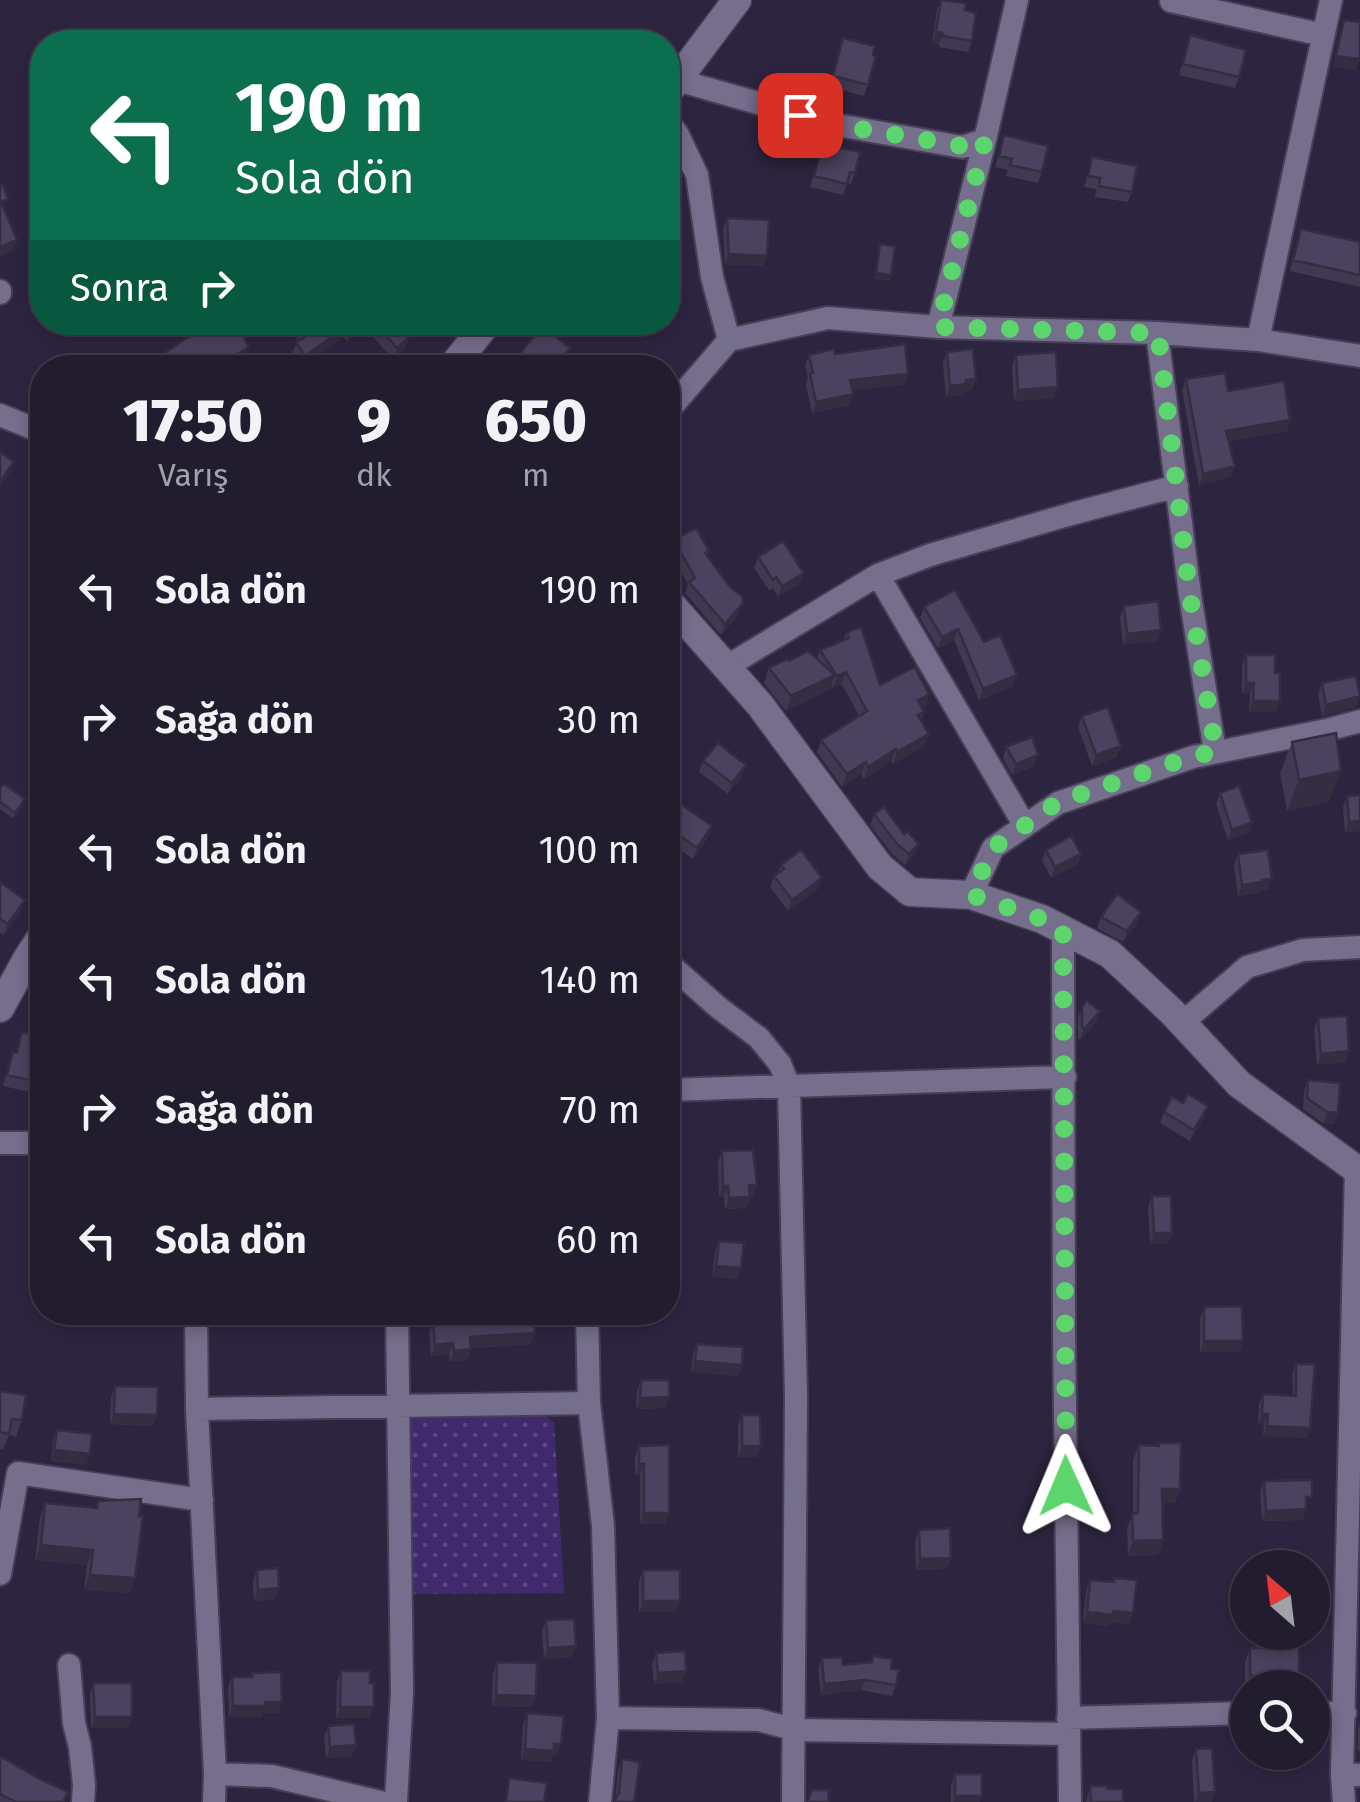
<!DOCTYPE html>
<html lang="tr">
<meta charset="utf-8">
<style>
:root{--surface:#221c2f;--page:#2a2537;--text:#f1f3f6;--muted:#a2a1aa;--line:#3f3a4b}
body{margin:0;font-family:"Fira Sans",sans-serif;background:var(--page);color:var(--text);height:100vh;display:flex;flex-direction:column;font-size:38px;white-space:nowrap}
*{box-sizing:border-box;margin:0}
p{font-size:32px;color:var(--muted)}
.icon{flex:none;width:55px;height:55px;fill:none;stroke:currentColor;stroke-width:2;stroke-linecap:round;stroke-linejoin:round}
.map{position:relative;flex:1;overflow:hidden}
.sheet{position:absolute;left:30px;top:355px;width:650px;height:970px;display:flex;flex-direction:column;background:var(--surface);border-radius:40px;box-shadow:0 5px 15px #0003,0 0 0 2px var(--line)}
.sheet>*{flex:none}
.guide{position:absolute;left:30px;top:30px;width:650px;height:305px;border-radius:40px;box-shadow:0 5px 15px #0003,0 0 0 2px var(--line);background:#0b6e4f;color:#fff;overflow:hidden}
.needle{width:65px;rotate:332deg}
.tools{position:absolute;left:1230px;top:1550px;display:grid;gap:20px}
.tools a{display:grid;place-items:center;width:100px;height:100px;border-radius:50%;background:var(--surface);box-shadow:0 5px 15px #0003,0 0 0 2px var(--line);font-size:50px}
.pin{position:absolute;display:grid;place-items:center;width:85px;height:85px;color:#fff;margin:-42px;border-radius:20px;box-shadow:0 5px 15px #0006}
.me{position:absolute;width:110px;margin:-55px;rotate:359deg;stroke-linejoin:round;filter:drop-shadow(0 0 8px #0008)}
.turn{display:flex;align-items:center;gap:35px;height:210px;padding:0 40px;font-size:45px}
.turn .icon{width:130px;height:130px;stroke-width:2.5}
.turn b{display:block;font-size:70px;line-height:85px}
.then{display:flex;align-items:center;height:95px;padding:0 40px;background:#0003;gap:20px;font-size:38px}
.eta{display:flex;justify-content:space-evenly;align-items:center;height:170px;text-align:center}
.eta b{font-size:60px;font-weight:800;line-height:70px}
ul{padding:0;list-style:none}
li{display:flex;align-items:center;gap:30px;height:130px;padding:0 40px}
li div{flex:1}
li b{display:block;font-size:38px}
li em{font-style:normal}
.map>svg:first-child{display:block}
</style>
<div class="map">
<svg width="1360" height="1802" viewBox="0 0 1360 1802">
<defs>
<pattern id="grass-dots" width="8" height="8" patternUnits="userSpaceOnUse" patternTransform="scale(2.5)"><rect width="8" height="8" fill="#40296c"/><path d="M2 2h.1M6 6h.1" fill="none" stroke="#5b4881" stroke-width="1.8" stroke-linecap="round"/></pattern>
</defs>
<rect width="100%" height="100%" fill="#2d253f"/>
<path fill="url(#grass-dots)" d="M540,1413L554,1422L564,1593L404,1594L400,1427L410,1416Z"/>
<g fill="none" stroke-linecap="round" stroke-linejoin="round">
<g stroke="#464056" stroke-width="26">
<path id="minor" d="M1171,1L1323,35
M677,80L832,124L962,147L985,140
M668,121L678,135L697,175L712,277L729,340
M0,291V293
M938,327L985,140L1017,0
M1157,333L1190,595L1215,752
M1258,340L1331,0
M668,411L729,340L828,318L938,327L1157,333L1258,340L1360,356
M0,415L42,432
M878,575L1025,826
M726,667L878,575L930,555L1071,514L1177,486
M971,895L993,848L1058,803L1193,757L1327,730L1360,721
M1063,930L1064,1332L1070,1802
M668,963L719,1008L759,1038L780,1064L789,1086L796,1398L793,1802
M1182,1023L1247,967L1303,950L1360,947
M668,1090L1065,1077
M0,1143H42
M1356,1168L1342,1774L1360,1775
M196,1312L197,1409L215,1774L214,1802
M587,1312L589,1403L603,1526L608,1718L600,1802
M197,1409L589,1403
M0,1574L18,1473L202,1500
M69,1665L74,1723L80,1747L84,1784L83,1802
M1312,1713H1345
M608,1718L759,1720L796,1730L1068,1734
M1068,1718L1248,1713
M215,1774L272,1776L380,1802
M1342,1774L1344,1802
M396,1802L402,1692L397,1312"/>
</g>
<g stroke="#464056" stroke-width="31">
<path id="tertiary" d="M668,92L737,0
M451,368L488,322
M668,601L760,705L880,867L910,892L971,895L1042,919L1110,954L1172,1012L1239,1084L1360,1172
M0,1008L27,959L42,936"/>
</g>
<use href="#minor" stroke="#756e8c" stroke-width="22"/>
<use href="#tertiary" stroke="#756e8c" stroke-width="28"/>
</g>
<path fill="#403951" d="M941,0L965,10L972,41L968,52L939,47V44L932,43L937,10Z
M1190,35L1239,77L1235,88L1179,75Z
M843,38L868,85L864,96L829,87Z
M1004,135L1042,172L1038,183L1006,176L1008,170L995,167Z
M822,144L855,173L851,184L847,183L843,195L810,187Z
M1092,157L1132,192L1128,202L1095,197L1096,189L1084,187Z
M42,185V227L29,200L33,189Z
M727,218L763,266L725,264L723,229Z
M1301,229L1360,242V287L1290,271Z
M309,322H396L409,337L405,348L393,359L364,327L347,341L343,337L302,366L292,353L297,342L296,340L299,329Z
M212,328L248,329L245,340V358L228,368H161L159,365L163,354Z
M570,348L566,358L558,368H512L515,360Z
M947,352L976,379L972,390L964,391L962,395L946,397L943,363Z
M835,354L904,385L852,390L849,405L812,413L806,385L808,378L805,366L809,355Z
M1016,355L1054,398L1014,401L1012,366Z
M1186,379L1228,391L1290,420L1287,431L1229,441L1235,466L1231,477L1199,485L1182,390Z
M674,540L709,551L707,556L739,614L721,635L685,593L688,584L670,551Z
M758,557L800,584L778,597L773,588L769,590L754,568Z
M1124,606L1161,630L1157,641L1123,645L1120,617Z
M924,607L984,642L1013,686L979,700L954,640L938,648L920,618Z
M847,632L880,685L929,695L925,707L922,708L924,712L921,720L929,734L924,746L893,764L891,761L864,779L861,774L842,787L817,752L821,740L859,716L842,684L833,688L831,686L830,689L786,711L764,683L769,668L789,661L817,658L820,650L843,640Z
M1246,655L1276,712H1249L1250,694H1242V666Z
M1322,683L1356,707L1322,716L1318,694Z
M1082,716L1117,757L1092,766L1078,727Z
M1292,742L1329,802L1287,811L1280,773Z
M1006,747L1034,766L1012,775L1003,758Z
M703,761L742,776L728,794L699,772Z
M0,788L23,805L13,818L0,809Z
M1220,793L1252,822L1248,833L1228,840L1216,804Z
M1360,795L1345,833L1343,807L1347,796Z
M874,814L915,855L905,865L893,855L870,825Z
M668,817L712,826L708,837L693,859L668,841Z
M1046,850L1081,854L1077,865L1051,878L1042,861Z
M1238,854L1268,890L1259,891L1258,893L1238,896L1234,865Z
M781,865L818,889L788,911L770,887L774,876L778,873Z
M0,882L25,900L21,911L4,935L0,933Z
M1101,917L1137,923L1123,942L1097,928Z
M1082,1007L1096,1022L1080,1040L1078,1038V1017Z
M1318,1018L1349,1051L1345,1062L1317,1065L1314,1029Z
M22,1032L42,1079L38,1094L3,1086L9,1063L13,1052L16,1053Z
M1308,1080L1334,1124L1323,1123L1303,1109L1304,1091Z
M1208,1106L1204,1117L1190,1141L1160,1123L1164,1112Z
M722,1151L757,1185L753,1196H750L746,1208L725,1209L724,1197H719L718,1162Z
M1152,1196L1172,1233L1168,1244H1150L1148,1207Z
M719,1241L737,1279L712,1277L715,1252Z
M1204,1307L1243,1341L1239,1352H1200V1318Z
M484,1312H534L531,1344L471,1348L467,1360L450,1362L449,1354L431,1356L429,1332L433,1321L484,1316Z
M697,1344L742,1365L738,1376L691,1372L693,1354Z
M1296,1364L1307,1438L1263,1436L1264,1424H1258L1259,1404L1263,1394L1293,1396L1292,1374Z
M641,1380L665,1408L636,1409L637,1391Z
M115,1386L157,1415L153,1426L110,1424L111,1397Z
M0,1391L22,1420L16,1437L9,1435L3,1450L0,1449Z
M742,1415L757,1457H738V1426Z
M57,1430L86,1465L51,1461L53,1441Z
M1139,1445L1180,1489L1175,1503H1162L1163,1540L1158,1555L1128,1556L1127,1528L1133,1514V1460Z
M639,1446L665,1524H640V1475H635V1457Z
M1264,1481L1308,1508H1306L1303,1520L1262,1521L1260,1492Z
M98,1501L139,1516L130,1593L84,1590L87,1565L35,1560L40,1518L45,1503L95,1508Z
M919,1530L947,1569L916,1570L915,1541Z
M257,1570L275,1599L254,1601L253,1581Z
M643,1570L676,1612H639V1581Z
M1114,1578L1129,1624L1110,1622L1109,1626L1083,1623L1086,1591L1090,1580L1113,1582Z
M546,1620L576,1646L572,1657L544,1659L542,1631Z
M1256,1632H1299L1248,1688V1691H1245V1662L1250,1648H1256Z
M656,1653L686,1671L682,1682L654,1684L652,1664Z
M873,1656L891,1669L896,1685L892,1696L861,1690L821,1695L818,1669L822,1658L843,1665L871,1662Z
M497,1662L532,1707L492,1706L493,1673Z
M341,1671L370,1683V1718H336L337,1682Z
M252,1673L282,1702L278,1713H263L262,1717H229L228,1688L232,1677H250Z
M93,1683L128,1728H91L90,1694Z
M527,1713L561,1744L557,1755H553L550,1762L521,1760L523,1724Z
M1360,1724V1751H1358V1729Z
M328,1726L356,1745L352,1756L326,1758L324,1737Z
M1196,1749L1215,1792L1211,1802H1194L1192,1760Z
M0,1756L65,1802H0Z
M622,1759L640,1762L615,1801L618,1770Z
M955,1774L982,1796L980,1802H951V1785Z
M1090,1786L1107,1789L1123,1802H1086Z"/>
<path fill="#342e42" d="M936,32L943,33L939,44L932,43Z
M1336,56L1360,59L1356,70L1332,67Z
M683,176L679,187L668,194V186Z
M17,240L13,251L0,256V247Z
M729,254L767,256L763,266L725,264Z
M876,273L891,275L889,281L874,279Z
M361,322H366L364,327L347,341L351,331Z
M347,326L343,337L302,366L305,356Z
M409,337L405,348L393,359L397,348Z
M249,347L245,358L228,368H214Z
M570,348L566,358L558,368H554Z
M908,374L904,385L846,391L850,380Z
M976,379L972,390L964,391L962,395L946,397L950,386L966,380Z
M1058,387L1054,398L1014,401L1018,390Z
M853,394L849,405L812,413L816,402Z
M1290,420L1287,431L1222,442L1226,431Z
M14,462L10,473L0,486V481Z
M1235,466L1231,477L1199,485L1203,474Z
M679,490L675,501L668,506V498Z
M804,573L800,584L778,597L782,586Z
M743,603L739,614L721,635L725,624Z
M958,629L954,640L938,648L942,637Z
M1161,630L1157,641L1123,645L1127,634Z
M846,672L842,684L833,688L837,676Z
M676,675L672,686L668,691V685Z
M835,675L830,689L786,711L791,696Z
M1017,675L1013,686L979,700L983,689Z
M1246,683H1254L1250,694H1242Z
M929,695L925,707L914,712L918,700Z
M1360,696L1356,707L1322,716L1326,705Z
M1253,701H1280L1276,712H1249Z
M929,734L924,746L893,764L897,752Z
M1121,746L1117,757L1092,766L1096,755Z
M896,749L891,761L864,779L868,767Z
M1038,755L1034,766L1012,775L1016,764Z
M866,762L861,774L842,787L847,774Z
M746,765L742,776L728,794L732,783Z
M1341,771L1329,802L1287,811L1299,780Z
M1360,821V831L1345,833L1349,822Z
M1252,822L1248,833L1228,840L1232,830Z
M712,826L708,837L693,859L697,848Z
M919,844L915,855L905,865L909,854Z
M1081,854L1077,865L1051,878L1055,867Z
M822,878L818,889L788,911L792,900Z
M1272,879L1268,890L1259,891L1258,893L1238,896L1242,885Z
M25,900L21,911L4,935L8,924Z
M1141,912L1137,923L1123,942L1127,931Z
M1100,1011L1096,1022L1080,1040L1084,1029Z
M1349,1051L1345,1062L1317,1065L1321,1054Z
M1208,1106L1204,1117L1190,1141L1194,1130Z
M1327,1112L1338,1113L1334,1124L1323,1123Z
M668,1138H677L673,1149H668Z
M749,1185H757L753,1196H745Z
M723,1186H728L724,1197H719Z
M750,1197L746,1208L725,1209L729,1198Z
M1154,1233H1172L1168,1244H1150Z
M716,1266L741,1268L737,1279L712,1277Z
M535,1333L531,1344L466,1348L470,1337Z
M1204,1341H1243L1239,1352H1200Z
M453,1343L449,1354L431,1356L435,1345Z
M471,1349L467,1360L450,1362L454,1351Z
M695,1361L742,1365L738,1376L691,1372Z
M669,1397L665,1408L636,1409L640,1398Z
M114,1414L157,1415L153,1426L110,1424Z
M1262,1414H1268L1264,1424H1258Z
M1267,1426L1310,1428L1307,1438L1263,1436Z
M742,1446H761L757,1457H738Z
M54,1450L90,1454L86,1465L51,1461Z
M639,1464H644L640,1475H635Z
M1162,1489H1180L1175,1503H1156Z
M1306,1509L1303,1520L1262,1521L1266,1511Z
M644,1513H669L665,1524H640Z
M1163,1540L1158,1555L1128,1556L1133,1541Z
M41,1545L93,1550L87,1565L35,1560Z
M951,1558L947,1569L916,1570L920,1559Z
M90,1575L135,1578L130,1593L84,1590Z
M279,1588L275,1599L254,1601L258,1590Z
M643,1601H680L676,1612H639Z
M1113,1611L1133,1613L1129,1624L1110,1622L1109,1626L1083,1623L1087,1612Z
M576,1646L572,1657L544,1659L548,1648Z
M686,1671L682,1682L654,1684L658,1673Z
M1250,1676H1299L1295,1688H1248V1691H1245Z
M865,1680L861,1690L821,1695L824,1684Z
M496,1695L536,1696L532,1707L492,1706Z
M265,1702H282L278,1713H263L262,1717H229L233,1706Z
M340,1707H374L370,1718H336Z
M95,1717H132L128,1728H91Z
M554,1744H561L557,1755H553L550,1762L521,1760L525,1749Z
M356,1745L352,1756L326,1758L330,1747Z
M1215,1792L1211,1802H1195L1199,1793Z
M955,1796H982L980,1802H953Z"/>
<path fill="#4a425e" stroke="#342e42" stroke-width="2.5" d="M941,0L966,3L965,10L976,13L972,41L943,36V33L936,32Z
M1344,20L1360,22V59L1336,56Z
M1190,35L1246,50L1239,77L1183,64Z
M843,38L875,46L873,55L876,56L868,85L833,76Z
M1004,135L1048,146L1042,172L1010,165L1012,159L999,156Z
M822,144L860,152L855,173L850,172L847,184L814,176Z
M668,151L683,176L668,186Z
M1092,157L1137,166L1132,192L1099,186L1100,178L1088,176Z
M3,185L8,199L1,202L17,240L0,247V186Z
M42,185V208L33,189Z
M727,218L769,220L767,256L729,254Z
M1301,229L1360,242V275L1293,260Z
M880,244L895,246L891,275L876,273Z
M221,322H245L248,329L241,333L249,347L214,368H172L163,354L185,339L211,326L212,328Z
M309,322H361L351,331L347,326L305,356L296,342L305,337L299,329Z
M374,322H396L409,337L397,348Z
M542,326L570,348L554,368H524L515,360Z
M905,344L908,374L850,380L853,394L816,402L810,374L813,373L809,355L834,349L835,354Z
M973,349L976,379L966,380V384L950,386L947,352Z
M1056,352L1058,387L1018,390L1016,355Z
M1225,373L1228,391L1284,381L1290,420L1226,431L1235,466L1203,474L1186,379Z
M0,452L14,462L0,481Z
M668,473L679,490L668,498Z
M696,528L709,551L705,553L730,587L743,597V603L725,624L689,582L695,578L674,540Z
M783,541L804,573L782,586L776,577L773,580L758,557Z
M955,590L984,642L1000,635L1017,675L983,689L958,629L942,637L924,607Z
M1158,601L1161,630L1127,634L1124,606Z
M861,627L880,685L915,667L929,695L918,700L924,712L918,715L929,734L897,752L896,749L868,767L866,762L847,774L821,740L867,711L846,672L837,676L820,650L849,638L847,632Z
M808,651L835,675L791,696L769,668L787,659L789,661Z
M1246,655H1275V673H1280V701H1253L1254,683H1246Z
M668,667L676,675L668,685Z
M1356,676L1360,696L1326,705L1322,683Z
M1108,707L1121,746L1096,755L1082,716Z
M1336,733L1341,771L1299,780L1292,742Z
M1032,737L1038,755L1016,764L1006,747Z
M718,743L746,765L732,783L703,761Z
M4,784L25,799L15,813L0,802V788Z
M1239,786L1252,822L1232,830L1220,793Z
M1360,795V821L1349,822L1347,796Z
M678,802L712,826L697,848L668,827V817Z
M884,807L904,834L907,831L919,844L909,854L897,844L874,814Z
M1071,836L1081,854L1055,867L1046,850Z
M801,850L822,878L792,900L774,876L784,869L781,865Z
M1268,850L1272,879L1262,880V882L1242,885L1238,854Z
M0,882L25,900L8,924L0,919Z
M1117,894L1141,912L1127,931L1101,917Z
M1087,1001L1100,1011L1084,1029L1082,1027V1007Z
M1347,1016L1349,1051L1321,1054L1318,1018Z
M22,1032L42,1037V1083L7,1075L13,1052L17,1053Z
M1308,1080L1340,1083L1338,1113L1327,1112L1307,1098Z
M1188,1094L1208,1106L1194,1130L1164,1112L1172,1097L1183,1103Z
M668,1111H677V1138H668Z
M753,1150L757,1185H749L750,1197L729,1198L728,1186H723L722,1151Z
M1152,1196H1171L1172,1233H1154Z
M719,1241L744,1243L741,1268L716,1266Z
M1242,1306L1243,1341H1204V1307Z
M489,1312H534L535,1333L470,1337L471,1349L454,1351L453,1343L435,1345L433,1321L489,1315Z
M697,1344L743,1347L742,1365L695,1361Z
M1296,1364H1315L1310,1428L1267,1426L1268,1414H1262L1263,1394L1296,1396Z
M641,1380H669V1397L640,1398Z
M115,1386L158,1387L157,1415L114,1414Z
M0,1391L26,1395L22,1420L12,1419L9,1434L0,1432Z
M742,1415H760L761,1446H742Z
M57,1430L92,1434L90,1454L54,1450Z
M1159,1443H1181L1180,1489H1162L1163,1540L1133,1541L1132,1514L1138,1513L1139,1445L1159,1446Z
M669,1445V1513H644V1464H639V1446Z
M1312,1480V1497H1306V1509L1266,1511L1264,1481Z
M141,1499L139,1516H143L135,1578L90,1575L93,1550L41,1545L45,1503L97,1508L98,1501Z
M950,1528L951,1558L920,1559L919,1530Z
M1264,1558L1300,1560V1568H1264Z
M278,1568L279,1588L258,1590L257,1570Z
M643,1570H680V1601H643Z
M1114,1578L1137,1580L1133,1613L1113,1611V1615L1087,1612L1090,1580L1114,1582Z
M574,1619L576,1646L548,1648L546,1620Z
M1261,1632H1299V1676H1250V1648H1261Z
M685,1651L686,1671L658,1673L656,1653Z
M873,1656L892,1659L891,1669L899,1670L896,1685L865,1680L824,1684L822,1658L842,1657L843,1665L872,1662Z
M497,1662L537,1663L536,1696L496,1695Z
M341,1671H370V1683H374V1707H340Z
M281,1672L282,1702H265L266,1706H233L232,1677H252V1673Z
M93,1683H132V1717H95Z
M527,1713L564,1716L561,1744H554V1751L525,1749Z
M354,1724L356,1745L330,1747L328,1726Z
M1212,1748L1215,1792L1199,1793L1196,1749Z
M0,1756L38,1778L68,1792L63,1802H16L0,1794Z
M622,1759L640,1762L634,1802H614L619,1793Z
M955,1774H982V1796H955Z
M509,1778L547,1783L544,1802H506Z
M1090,1786H1107V1789H1123V1802H1091Z
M812,1790H829L828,1802H807Z"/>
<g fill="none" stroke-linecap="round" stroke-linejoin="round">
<path stroke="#5cd56d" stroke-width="18" stroke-dasharray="0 32.4" d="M800,115L832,124L962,146L985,140L938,327L1158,333L1190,596L1216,752L1193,756L1058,802L993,848L971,895L1042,919L1063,930L1066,1486"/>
</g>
</svg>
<div class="tools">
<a><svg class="needle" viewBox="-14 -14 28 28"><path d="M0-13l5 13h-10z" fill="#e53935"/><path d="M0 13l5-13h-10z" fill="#a2a1aa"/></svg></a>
<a><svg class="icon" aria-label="search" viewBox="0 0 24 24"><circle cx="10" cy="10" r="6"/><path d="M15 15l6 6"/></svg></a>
</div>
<div class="pin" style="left:800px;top:115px;background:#d93025"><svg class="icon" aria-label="arrive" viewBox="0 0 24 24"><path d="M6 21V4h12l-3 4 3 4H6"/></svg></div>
<svg class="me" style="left:1066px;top:1486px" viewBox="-20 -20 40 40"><path d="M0-17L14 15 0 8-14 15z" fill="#5cd56d" stroke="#fff" stroke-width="4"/></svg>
<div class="guide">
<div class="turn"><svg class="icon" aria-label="left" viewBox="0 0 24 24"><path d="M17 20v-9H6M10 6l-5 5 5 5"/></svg><div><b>190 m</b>Sola dön</div></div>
<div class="then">Sonra<svg class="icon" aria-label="right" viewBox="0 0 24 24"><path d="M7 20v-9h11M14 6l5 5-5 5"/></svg></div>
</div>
<section class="sheet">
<div class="eta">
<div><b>17:50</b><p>Varış</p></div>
<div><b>9</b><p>dk</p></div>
<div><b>650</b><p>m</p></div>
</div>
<ul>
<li><svg class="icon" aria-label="left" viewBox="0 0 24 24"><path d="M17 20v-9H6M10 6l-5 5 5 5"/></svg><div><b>Sola dön</b></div><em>190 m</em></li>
<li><svg class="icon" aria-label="right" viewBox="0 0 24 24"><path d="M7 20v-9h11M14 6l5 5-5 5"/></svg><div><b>Sağa dön</b></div><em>30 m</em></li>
<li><svg class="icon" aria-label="left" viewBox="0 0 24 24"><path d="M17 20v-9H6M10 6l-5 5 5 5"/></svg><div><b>Sola dön</b></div><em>100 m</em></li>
<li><svg class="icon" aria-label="left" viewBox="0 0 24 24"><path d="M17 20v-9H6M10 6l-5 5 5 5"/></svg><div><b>Sola dön</b></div><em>140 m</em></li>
<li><svg class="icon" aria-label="right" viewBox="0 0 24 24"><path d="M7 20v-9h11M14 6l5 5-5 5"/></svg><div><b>Sağa dön</b></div><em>70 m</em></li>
<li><svg class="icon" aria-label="left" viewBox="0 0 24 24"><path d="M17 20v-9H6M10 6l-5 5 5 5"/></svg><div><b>Sola dön</b></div><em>60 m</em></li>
</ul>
</section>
</div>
